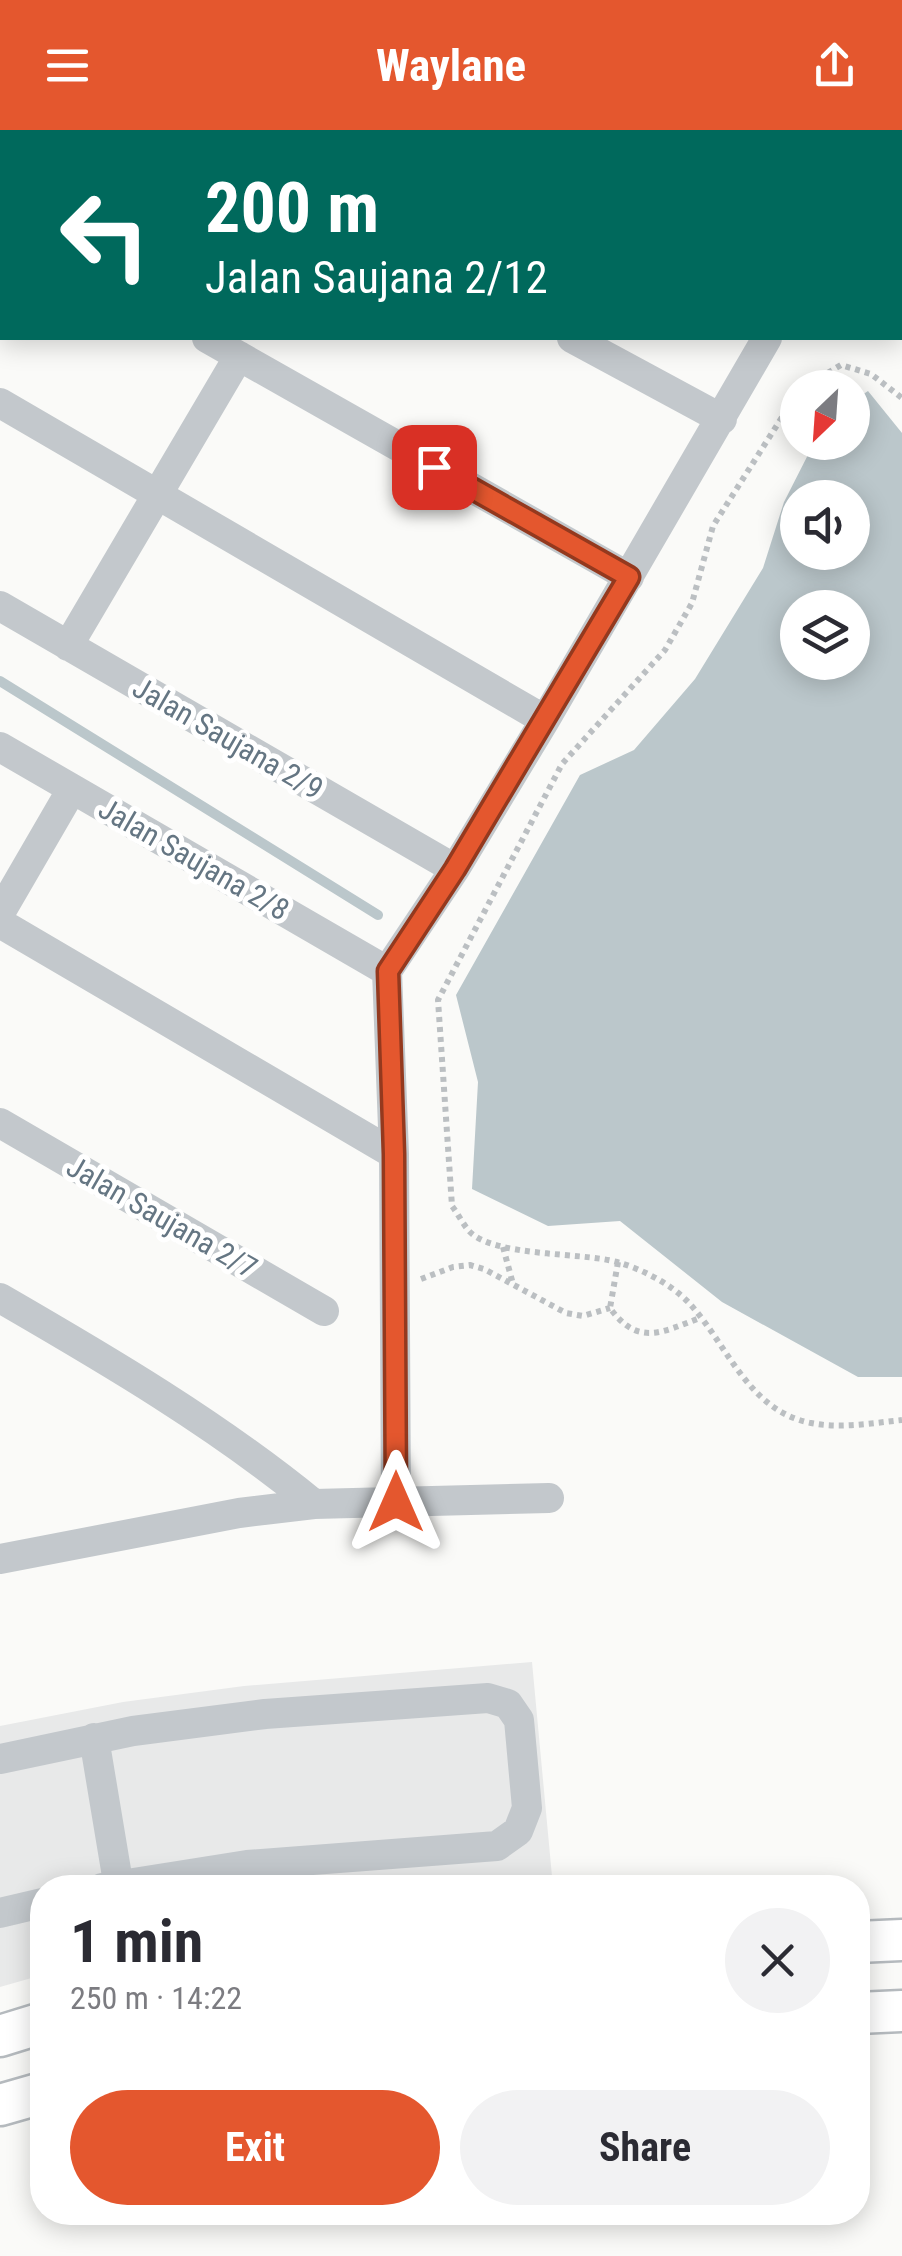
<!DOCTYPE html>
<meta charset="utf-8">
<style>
:root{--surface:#fff;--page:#f2f2f3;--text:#2b2b33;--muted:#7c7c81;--accent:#e4572e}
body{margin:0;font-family:"Roboto Condensed",sans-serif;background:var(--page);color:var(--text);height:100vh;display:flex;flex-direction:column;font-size:38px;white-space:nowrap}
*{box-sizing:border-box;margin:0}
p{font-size:32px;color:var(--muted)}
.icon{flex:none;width:55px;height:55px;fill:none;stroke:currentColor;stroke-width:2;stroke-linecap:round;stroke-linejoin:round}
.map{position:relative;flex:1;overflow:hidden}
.drawer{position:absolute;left:30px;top:1745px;width:840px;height:350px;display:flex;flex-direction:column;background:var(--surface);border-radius:40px;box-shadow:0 5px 25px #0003}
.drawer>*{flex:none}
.guide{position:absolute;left:0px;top:0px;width:902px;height:210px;box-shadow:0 5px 25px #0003;background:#00695c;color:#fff;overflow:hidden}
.needle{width:65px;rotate:205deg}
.buttons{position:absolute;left:780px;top:240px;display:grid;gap:20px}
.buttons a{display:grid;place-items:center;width:90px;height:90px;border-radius:50%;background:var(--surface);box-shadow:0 5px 25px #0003;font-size:50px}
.pin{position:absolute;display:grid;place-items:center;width:85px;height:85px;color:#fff;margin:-42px;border-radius:20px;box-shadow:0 5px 15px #0006}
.me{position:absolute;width:110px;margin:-55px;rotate:0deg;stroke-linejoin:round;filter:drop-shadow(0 0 8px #0008)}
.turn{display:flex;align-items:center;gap:35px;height:210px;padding:0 40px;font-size:45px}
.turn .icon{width:130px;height:130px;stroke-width:2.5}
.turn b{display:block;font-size:70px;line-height:85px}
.round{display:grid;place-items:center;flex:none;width:105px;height:105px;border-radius:52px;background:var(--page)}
.overview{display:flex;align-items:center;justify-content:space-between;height:170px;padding:0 40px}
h1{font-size:60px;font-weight:700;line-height:75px}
.cta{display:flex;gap:20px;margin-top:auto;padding:20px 40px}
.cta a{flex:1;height:115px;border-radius:60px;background:var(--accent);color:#fff;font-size:40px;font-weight:700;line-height:115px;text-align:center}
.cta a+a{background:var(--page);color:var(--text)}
header{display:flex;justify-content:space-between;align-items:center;height:130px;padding:0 40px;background:var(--accent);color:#fff;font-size:45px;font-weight:700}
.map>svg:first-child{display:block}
</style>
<header><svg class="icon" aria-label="menu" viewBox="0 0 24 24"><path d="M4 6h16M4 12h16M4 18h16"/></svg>Waylane<svg class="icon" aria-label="share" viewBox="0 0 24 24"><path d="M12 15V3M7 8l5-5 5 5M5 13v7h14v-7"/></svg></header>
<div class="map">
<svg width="902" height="2126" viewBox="0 0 902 2126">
<rect width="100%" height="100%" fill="#fafaf8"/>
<path fill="#e8e9e9" d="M532,1532L553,1757L42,1758V1845L0,1857V1596L123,1572L244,1556Z"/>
<path fill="#bbc7cb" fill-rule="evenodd" d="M868,261L902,303V1247H858L722,1172L620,1091L548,1096L472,1059L478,952L456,865L580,645L634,620L695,549L763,438L784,372L814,313L852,312L853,271ZM798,368H852V422H798ZM798,478H852V532H798Z"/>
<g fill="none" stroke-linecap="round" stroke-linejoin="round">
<path stroke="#bbc7cb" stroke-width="10" d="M0,551L378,785"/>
<g stroke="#b5babe" stroke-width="45">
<path id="major" d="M858,1812L902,1810
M858,1883L902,1881
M0,1906L42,1893
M0,1975L42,1963"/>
</g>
<path stroke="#bbbfc2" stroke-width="6" stroke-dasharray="5 5" stroke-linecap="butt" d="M802,258L841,235L871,244L902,268
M798,262L713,396L692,473L665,520L562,634L438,870L452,1076C458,1084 463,1094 469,1101C493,1127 581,1122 617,1132C642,1139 671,1154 689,1173C728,1215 748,1281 811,1293C841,1299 872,1293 902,1290
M503,1117L513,1154
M618,1132L610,1178C638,1217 662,1202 700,1188
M421,1149L453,1137L470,1135L484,1139L566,1183L583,1186L610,1178"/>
<path stroke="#c3c8cc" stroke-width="30" d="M557,0L562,2
M825,0L829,2
M224,2L225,0
M900,52L902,53
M0,90L2,92
M207,208L629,447
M572,208L722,289
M0,273L545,590
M0,476L455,739
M68,516L239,226
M0,617L387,841
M0,783L72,659
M0,793L394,1024
M0,993L324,1181
M0,1168C109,1231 216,1294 314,1374
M396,1373L394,1024L387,841L455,739L545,590L767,208
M0,1429L239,1383L314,1374L549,1368
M94,1608L119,1758
M0,1629L133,1601L265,1584L488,1568L508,1574L519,1590L527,1678L518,1701L497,1716L247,1735L102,1758
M0,1783L42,1773"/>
<use href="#major" stroke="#fff" stroke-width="40"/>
</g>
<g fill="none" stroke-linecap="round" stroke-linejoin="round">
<g stroke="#94391e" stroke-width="25">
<path id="route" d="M396,1372L394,1024L388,841L455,739L629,447L434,337"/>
</g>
<use href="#route" stroke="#e4572e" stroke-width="18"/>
</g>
<g text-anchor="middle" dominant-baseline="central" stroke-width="10" stroke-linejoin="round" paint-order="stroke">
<g font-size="30" fill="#657683" stroke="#fff">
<text transform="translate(228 608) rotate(30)">Jalan Saujana 2/9</text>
<text transform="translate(194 729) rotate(30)">Jalan Saujana 2/8</text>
<text transform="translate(162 1087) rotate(30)">Jalan Saujana 2/7</text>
</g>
</g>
</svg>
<div class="buttons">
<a><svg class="needle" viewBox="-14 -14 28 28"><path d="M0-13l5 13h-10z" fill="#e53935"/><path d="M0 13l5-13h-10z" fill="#7c7c81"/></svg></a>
<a><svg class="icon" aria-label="sound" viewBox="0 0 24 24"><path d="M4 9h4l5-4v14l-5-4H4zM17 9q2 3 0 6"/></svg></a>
<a><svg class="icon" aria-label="layers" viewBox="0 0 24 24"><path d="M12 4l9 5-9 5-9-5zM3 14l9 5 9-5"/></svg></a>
</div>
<div class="pin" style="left:434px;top:337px;background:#d93025"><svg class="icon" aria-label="arrive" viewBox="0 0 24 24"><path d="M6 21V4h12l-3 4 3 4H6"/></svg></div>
<svg class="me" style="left:396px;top:1372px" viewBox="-20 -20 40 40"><path d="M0-17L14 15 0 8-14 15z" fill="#e4572e" stroke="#fff" stroke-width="4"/></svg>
<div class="guide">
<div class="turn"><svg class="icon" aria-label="left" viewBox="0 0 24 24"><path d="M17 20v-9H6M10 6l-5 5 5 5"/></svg><div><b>200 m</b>Jalan Saujana 2/12</div></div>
</div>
<section class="drawer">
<div class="overview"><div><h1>1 min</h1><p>250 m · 14:22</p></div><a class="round"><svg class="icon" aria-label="close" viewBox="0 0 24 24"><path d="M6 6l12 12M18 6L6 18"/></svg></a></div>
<div class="cta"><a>Exit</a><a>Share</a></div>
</section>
</div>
